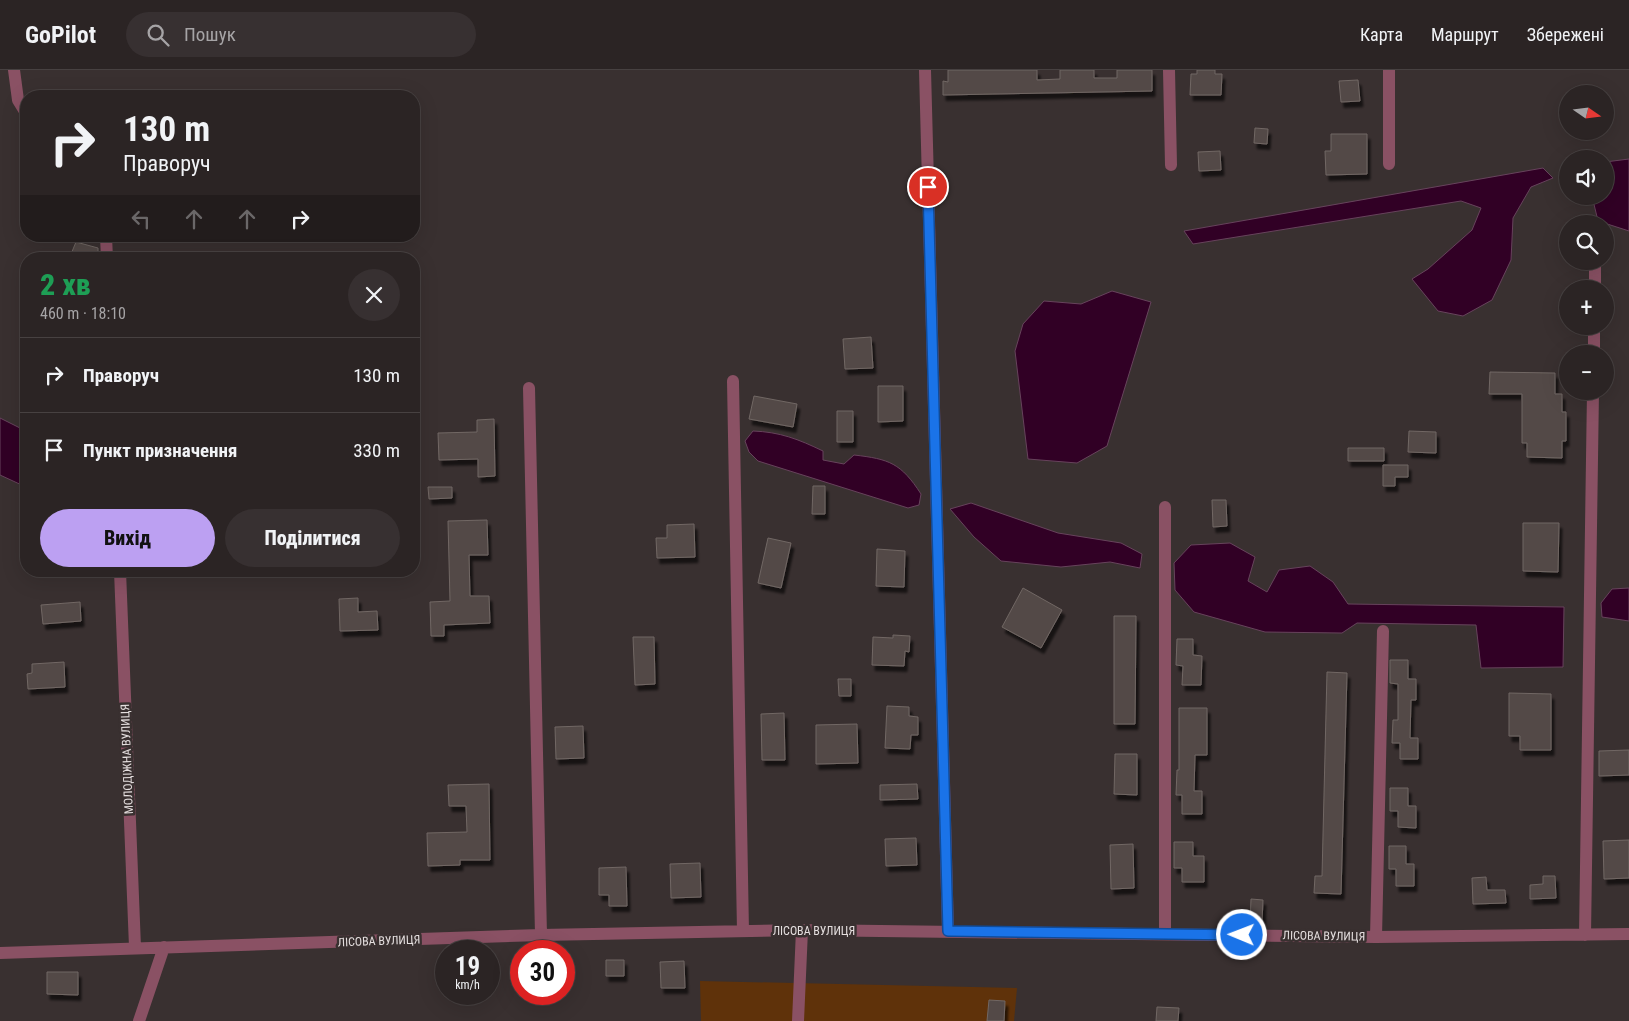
<!DOCTYPE html>
<html lang="uk">
<meta charset="utf-8">
<style>
:root{--surface:#2b2424;--page:#373031;--text:#f1f3f6;--muted:#a6a4a6;--line:#474141;--accent:#bca0f2}
body{margin:0;font-family:"Roboto Condensed",sans-serif;background:var(--page);color:var(--text);height:100vh;display:flex;flex-direction:column;font-size:19px;white-space:nowrap}
*{box-sizing:border-box;margin:0}
p{font-size:16px;color:var(--muted)}
.icon{flex:none;width:28px;height:28px;fill:none;stroke:currentColor;stroke-width:2;stroke-linecap:round;stroke-linejoin:round}
.map{position:relative;flex:1;overflow:hidden}
.sheet{position:absolute;left:20px;top:182px;width:400px;height:325px;display:flex;flex-direction:column;background:var(--surface);border-radius:20px;box-shadow:0 5px 20px #0002,0 0 0 1px var(--line)}
.sheet>*{flex:none}
.guide{position:absolute;left:20px;top:20px;width:400px;height:152px;border-radius:20px;box-shadow:0 5px 20px #0002,0 0 0 1px var(--line);background:#2b2424;color:var(--text);overflow:hidden}
.needle{width:32px;rotate:104deg}
.buttons{position:absolute;left:1559px;top:15px;display:grid;gap:10px}
.buttons a{display:grid;place-items:center;width:55px;height:55px;border-radius:50%;background:var(--surface);box-shadow:0 5px 20px #0002,0 0 0 1px var(--line);font-size:25px}
.speed{position:absolute;left:435px;top:870px;display:flex;gap:10px;font-size:25px;font-weight:700;text-align:center}
.speed>*{display:grid;place-content:center;width:65px;height:65px;border-radius:50%;background:var(--surface);box-shadow:0 5px 20px #0002,0 0 0 1px var(--line);line-height:1}
.speed small{font-size:12px;font-weight:400}
.speed .limit{border:8px solid #d22;background:#fff;color:#111}
.pin{position:absolute;display:grid;place-items:center;width:42px;height:42px;color:#fff;margin:-21px;border:2px solid #fff;border-radius:50%;box-shadow:0 1px 5px #0007}
.me{position:absolute;width:55px;margin:-28px;rotate:271deg;stroke-linejoin:round;filter:drop-shadow(0 0 4px #0008)}
.turn{display:flex;align-items:center;gap:18px;height:105px;padding:0 20px;font-size:22px}
.turn .icon{width:65px;height:65px;stroke-width:2.5}
.turn b{display:block;font-size:35px;line-height:42px}
.lanes{display:flex;align-items:center;height:48px;padding:0 20px;background:#0003;justify-content:center;gap:25px;direction:ltr}
.lanes .off{opacity:.35}
.round{display:grid;place-items:center;flex:none;width:52px;height:52px;border-radius:26px;background:var(--page)}
.head{display:flex;align-items:center;justify-content:space-between;height:85px;padding:0 20px}
h1{font-size:30px;font-weight:800;line-height:38px;color:#1e9e55}
.action{display:flex;gap:10px;margin-top:auto;padding:10px 20px}
.action a{flex:1;height:58px;border-radius:30px;background:var(--accent);color:#111;font-size:20px;font-weight:800;line-height:58px;text-align:center}
.action a+a{background:var(--page);color:var(--text)}
ul{padding:0;list-style:none}
li{display:flex;align-items:center;gap:15px;height:75px;padding:0 20px;border-top:1px solid var(--line)}
li div{flex:1}
li b{display:block;font-size:19px}
li em{font-style:normal}
header{display:flex;align-items:center;gap:30px;box-sizing:border-box;height:70px;padding:0 25px;background:var(--surface);border-bottom:1px solid var(--line)}
header strong{font-size:24px}
nav{display:flex;gap:28px;margin-inline-start:auto;font-size:18px}
.search{width:350px;height:45px;background:var(--page);display:flex;align-items:center;gap:12px;box-sizing:border-box;padding:0 18px;border-radius:28px;color:var(--muted);font-size:19px}
.map>svg:first-child{display:block}
</style>
<header>
<strong>GoPilot</strong>
<div class="search"><svg class="icon" aria-label="search" viewBox="0 0 24 24"><circle cx="10" cy="10" r="6"/><path d="M15 15l6 6"/></svg>Пошук</div>
<nav><a>Карта</a><a>Маршрут</a><a>Збережені</a></nav>
</header>
<div class="map">
<svg width="1629" height="951" viewBox="0 0 1629 951">
<defs>
<filter id="shadow"><feDropShadow dx="3" dy="5.5" stdDeviation="1" flood-color="#0009"/></filter>
</defs>
<rect width="100%" height="100%" fill="#393030"/>
<path fill="#5f320a" d="M700,911L1017,918L1014,951H701Z"/>
<path fill="#310025" stroke="#67435c" d="M1629,89V161L1598,151L1592,126H1605V92Z
M1543,98L1553,108L1531,117L1513,148L1511,190L1492,230L1463,246L1438,241L1412,209L1428,199L1472,160L1481,138L1461,131L1193,174L1184,161Z
M1112,221L1151,232L1107,376L1077,393L1028,389L1015,281L1023,254L1044,231L1081,234Z
M0,348L26,361V417L0,405Z
M753,361C780,362 798,369 823,381V390L844,394L854,385C889,389 901,393 921,424L919,435L908,438L758,391L749,382L745,371Z
M971,433L1058,463L1121,473L1142,484L1140,498L1110,492L1061,497L1001,491L974,467L950,439Z
M1230,473L1255,487L1248,511L1267,522L1279,500L1310,496L1333,512L1348,534L1564,537L1563,597L1481,598L1476,555L1357,553L1342,563L1265,562L1194,542L1175,520L1174,493L1191,475Z
M1629,518V551L1602,547L1601,533L1612,519Z"/>
<path fill="#534a47" stroke="#716764" filter="url(#shadow)" d="M948,0H1037V10L1060,9V0H1094V8H1117V0H1152V21L943,25V11L948,12Z
M1197,0H1215V4H1222L1221,25H1190L1191,4H1197Z
M1358,10L1360,31L1341,32L1339,11Z
M1255,58L1268,59L1267,74L1254,73Z
M1331,64H1367V104L1326,105L1325,81H1331Z
M1220,81L1221,100L1199,101L1198,82Z
M76,172L98,178V189H69Z
M871,267L873,298L845,299L843,269Z
M1490,302L1555,303V324H1562V342H1566V371H1562V388L1527,387V373H1522V324H1489Z
M878,316H903V351L878,352Z
M754,326L797,334L793,357L749,349Z
M837,341H853V372H837Z
M494,349L495,406L478,407V389L439,390L438,363L477,362V350Z
M1409,361L1436,362V383L1408,382Z
M1348,378H1384V391H1348Z
M1383,395H1408V407H1395V416H1383Z
M813,416H825V444H812Z
M428,417H452V428L429,429Z
M1212,430H1226L1227,456L1213,457Z
M487,450L488,485H469L470,526H489L490,553L444,555V566H431L430,532L450,531L448,451Z
M1523,453H1559L1558,502L1523,501Z
M694,454L695,487L657,488L656,468H667V455Z
M768,468L791,473L781,518L758,513Z
M877,479L905,481L904,517L876,516Z
M1023,518L1062,540L1041,578L1002,557Z
M358,528V542L377,541L378,560L340,561L339,529Z
M80,532L81,551L43,554L41,535Z
M1114,546H1136L1135,654H1114Z
M893,565L910,566L909,582L905,581L904,596L872,595L873,567L893,568Z
M633,567H654L655,614L635,615Z
M1177,569H1193V585L1202,586L1201,615H1182L1183,596L1176,595Z
M1390,590H1408V609H1416V630H1411L1410,668H1418V689H1400V673H1392L1393,650H1398V614L1390,613Z
M64,592L65,617L28,619L27,604L32,603V594Z
M1327,602L1347,603L1341,824L1314,823L1315,806H1322Z
M838,609H851V626H839Z
M1509,623L1551,624V680H1520V666H1509Z
M887,636L909,637V646L918,647V665H911L910,679L885,678Z
M1179,638H1207V685H1195L1194,721H1202V744H1182V725H1176L1177,700H1179Z
M784,643L785,690H762L761,644Z
M857,654L858,693L816,694V655Z
M583,656L584,688L556,689L555,657Z
M1629,680V705L1599,706V681Z
M1115,684H1137V725L1114,724Z
M489,714L490,790H460V795L428,796L427,763L467,762L466,736H449L448,715Z
M917,714L918,729L880,730V715Z
M1390,718H1408V736H1416V758L1398,757V741H1390Z
M916,768L917,795L886,796L885,769Z
M1629,770V808L1604,809L1603,771Z
M1174,772H1193V786H1204V812H1182V798H1174Z
M1133,774L1134,818L1111,819L1110,775Z
M1389,776H1406V794H1414V816H1396V799H1389Z
M700,793L701,827L671,828L670,794Z
M626,797L627,836H609V825H599V798Z
M1543,806H1555L1556,828L1530,829V815L1543,814Z
M1486,807L1487,820H1505L1506,833L1473,834L1472,808Z
M1251,829L1263,830L1262,853H1250Z
M606,890H624V906H606Z
M684,891L685,918H661L660,892Z
M47,902H78V925L47,924Z
M989,930L1005,931L1004,951H987Z
M1157,937L1179,938L1178,951H1156Z"/>
<g fill="none" stroke-linecap="round" stroke-linejoin="round">
<path stroke="#8a5164" stroke-width="12" d="M14,0L18,30L26,43
M925,0L948,861
M1169,0L1171,95
M1389,0V94
M106,166L107,189
M1595,219V191
M1594,284V256
M733,311L743,861
M529,318L541,865
M120,501L135,877
M1165,863V437
M1585,865L1593,321
M1376,867L1383,561
M0,883L541,865L802,860L1376,867L1629,864
M139,951L164,877
M798,951L802,860"/>
</g>
<g fill="none" stroke-linecap="round" stroke-linejoin="round">
<g stroke="#114b97" stroke-width="12">
<path id="route" d="M928,117L948,861L1242,865"/>
</g>
<use href="#route" stroke="#1a73e8" stroke-width="9"/>
</g>
<g text-anchor="middle" dominant-baseline="central" stroke-width="5" stroke-linejoin="round" paint-order="stroke">
<g font-size="12" fill="#e4dede" stroke="#393030">
<text transform="translate(127 689) rotate(-92)">МОЛОДІЖНА ВУЛИЦЯ</text>
<text x="814" y="861">ЛІСОВА ВУЛИЦЯ</text>
<text transform="translate(1324 866) rotate(1)">ЛІСОВА ВУЛИЦЯ</text>
<text transform="translate(379 871) rotate(-2)">ЛІСОВА ВУЛИЦЯ</text>
</g>
</g>
</svg>
<div class="buttons">
<a><svg class="needle" viewBox="-14 -14 28 28"><path d="M0-13l5 13h-10z" fill="#e53935"/><path d="M0 13l5-13h-10z" fill="#a6a4a6"/></svg></a>
<a><svg class="icon" aria-label="sound" viewBox="0 0 24 24"><path d="M4 9h4l5-4v14l-5-4H4zM17 9q2 3 0 6"/></svg></a>
<a><svg class="icon" aria-label="search" viewBox="0 0 24 24"><circle cx="10" cy="10" r="6"/><path d="M15 15l6 6"/></svg></a>
<a>+</a>
<a>−</a>
</div>
<div class="speed"><div>19<small>km/h</small></div><div class="limit">30</div></div>
<div class="pin" style="left:928px;top:117px;background:#d93025"><svg class="icon" aria-label="arrive" viewBox="0 0 24 24"><path d="M6 21V4h12l-3 4 3 4H6"/></svg></div>
<svg class="me" style="left:1242px;top:865px" viewBox="-20 -20 40 40"><circle r="17" fill="#1a73e8" stroke="#fff" stroke-width="3"/><path d="M0-11L8 9 0 5-8 9z" fill="#fff"/></svg>
<div class="guide">
<div class="turn"><svg class="icon" aria-label="right" viewBox="0 0 24 24"><path d="M7 20v-9h11M14 6l5 5-5 5"/></svg><div><b>130 m</b>Праворуч</div></div>
<div class="lanes"><svg class="icon off" aria-label="left" viewBox="0 0 24 24"><path d="M17 20v-9H6M10 6l-5 5 5 5"/></svg><svg class="icon off" aria-label="ahead" viewBox="0 0 24 24"><path d="M12 20V5M6 11l6-6 6 6"/></svg><svg class="icon off" aria-label="ahead" viewBox="0 0 24 24"><path d="M12 20V5M6 11l6-6 6 6"/></svg><svg class="icon" aria-label="right" viewBox="0 0 24 24"><path d="M7 20v-9h11M14 6l5 5-5 5"/></svg></div>
</div>
<section class="sheet">
<div class="head"><div><h1>2 хв</h1><p>460 m · 18:10</p></div><a class="round"><svg class="icon" aria-label="close" viewBox="0 0 24 24"><path d="M6 6l12 12M18 6L6 18"/></svg></a></div>
<ul>
<li><svg class="icon" aria-label="right" viewBox="0 0 24 24"><path d="M7 20v-9h11M14 6l5 5-5 5"/></svg><div><b>Праворуч</b></div><em>130 m</em></li>
<li><svg class="icon" aria-label="arrive" viewBox="0 0 24 24"><path d="M6 21V4h12l-3 4 3 4H6"/></svg><div><b>Пункт призначення</b></div><em>330 m</em></li>
</ul>
<div class="action"><a>Вихід</a><a>Поділитися</a></div>
</section>
</div>
